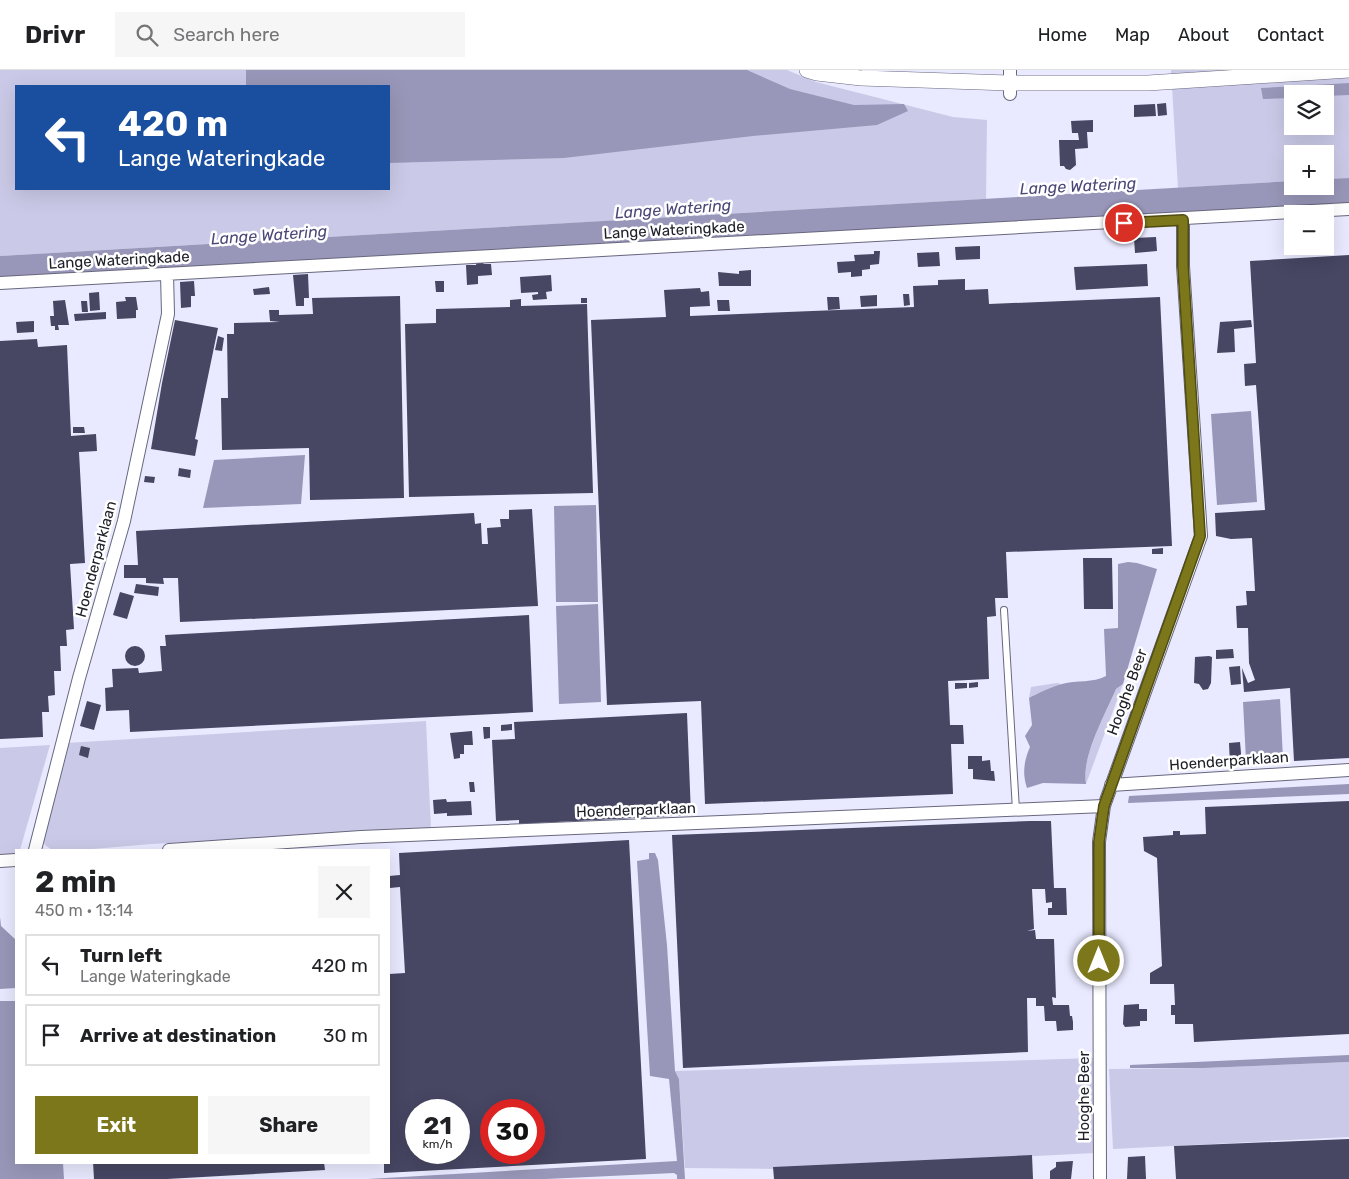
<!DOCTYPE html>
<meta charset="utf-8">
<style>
:root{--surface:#fff;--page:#f6f6f6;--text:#202124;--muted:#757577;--line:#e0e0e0;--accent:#7d771c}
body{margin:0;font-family:Rubik,sans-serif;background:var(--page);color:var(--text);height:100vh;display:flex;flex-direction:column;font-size:19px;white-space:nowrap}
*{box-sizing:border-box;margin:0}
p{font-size:16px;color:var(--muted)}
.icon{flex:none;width:28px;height:28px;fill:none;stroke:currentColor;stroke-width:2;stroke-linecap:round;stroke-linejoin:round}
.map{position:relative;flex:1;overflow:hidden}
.sheet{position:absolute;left:15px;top:779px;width:375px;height:315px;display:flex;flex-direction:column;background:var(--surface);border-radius:0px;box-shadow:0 5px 20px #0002}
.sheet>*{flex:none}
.guide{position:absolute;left:15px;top:15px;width:375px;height:105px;border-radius:0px;box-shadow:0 5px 20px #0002;background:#1a4fa0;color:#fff;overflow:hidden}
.buttons{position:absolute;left:1284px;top:15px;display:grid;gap:10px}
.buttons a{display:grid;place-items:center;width:50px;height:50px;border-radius:0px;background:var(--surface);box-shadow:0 5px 20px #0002;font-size:25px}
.speed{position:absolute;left:405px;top:1029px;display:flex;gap:10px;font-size:25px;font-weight:700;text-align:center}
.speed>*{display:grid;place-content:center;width:65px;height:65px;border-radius:50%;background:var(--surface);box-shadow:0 5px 20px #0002;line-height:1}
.speed small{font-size:12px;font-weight:400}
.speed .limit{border:8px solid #d22;background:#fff;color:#111}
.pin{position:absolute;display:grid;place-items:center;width:42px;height:42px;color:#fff;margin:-21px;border:2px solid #fff;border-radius:50%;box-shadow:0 1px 5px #0007}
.me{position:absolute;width:55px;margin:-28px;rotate:0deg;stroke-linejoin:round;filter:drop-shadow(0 0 4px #0008)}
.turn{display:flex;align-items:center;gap:18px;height:105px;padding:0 20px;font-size:22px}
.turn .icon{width:65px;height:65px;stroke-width:2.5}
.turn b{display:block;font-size:35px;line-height:42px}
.round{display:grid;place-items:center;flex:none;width:52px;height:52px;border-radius:0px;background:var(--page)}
.overview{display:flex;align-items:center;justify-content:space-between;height:85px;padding:0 20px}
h1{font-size:30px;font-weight:700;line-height:38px}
.primary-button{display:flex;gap:10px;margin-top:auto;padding:10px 20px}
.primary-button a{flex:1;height:58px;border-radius:0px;background:var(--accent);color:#fff;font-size:20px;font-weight:700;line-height:58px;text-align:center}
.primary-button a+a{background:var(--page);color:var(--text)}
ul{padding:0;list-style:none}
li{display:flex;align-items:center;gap:15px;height:62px;margin:0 10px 8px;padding:0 10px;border:2px solid var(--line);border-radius:0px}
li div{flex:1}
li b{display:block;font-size:19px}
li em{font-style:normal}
header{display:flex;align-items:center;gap:30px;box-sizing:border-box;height:70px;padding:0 25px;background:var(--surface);border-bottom:1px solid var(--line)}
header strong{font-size:24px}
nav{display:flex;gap:28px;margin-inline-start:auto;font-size:18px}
.search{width:350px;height:45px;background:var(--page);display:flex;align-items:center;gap:12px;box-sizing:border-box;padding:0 18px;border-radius:0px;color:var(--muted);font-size:19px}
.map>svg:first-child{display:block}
</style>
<header>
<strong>Drivr</strong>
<div class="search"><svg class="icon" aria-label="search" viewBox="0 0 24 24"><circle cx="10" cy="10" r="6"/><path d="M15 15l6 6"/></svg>Search here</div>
<nav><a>Home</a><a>Map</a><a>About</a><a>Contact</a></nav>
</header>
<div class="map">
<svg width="1349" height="1109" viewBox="0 0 1349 1109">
<rect width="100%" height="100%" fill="#e9e9ff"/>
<path fill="#cacae8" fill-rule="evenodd" d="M0,0H787L816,12L953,47L987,50L986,129L0,186ZM16,16H389V119H16Z
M1171,0H1349V108L1325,109V84H1292V111L1178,118ZM1292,24H1325V56H1292Z
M1057,613L1061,614C1050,621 1039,622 1029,628L1031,617Z
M1123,614L1086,714C1081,687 1105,645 1116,619Z
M426,651L431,759L151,774L81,780H52L45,775L43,769L66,673Z
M50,675L20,780H16V787L0,788V678Z
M1095,988V1083L776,1099L685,1098L679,1009L675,1001Z
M1349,992V1067L1113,1079L1109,999L1204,998Z"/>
<path fill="#9897b9" d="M246,0H747L790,19L854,35L904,34L908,41L877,55L753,66L564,88L389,93V16H246Z
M1349,13V25L1325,26V24H1292V28L1263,29L1261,18Z
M1349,108V133L0,209V186L1292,111V116H1325V109Z
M1251,341L1257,432L1217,435L1211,344Z
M305,385L301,434L203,438L214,390Z
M596,435L598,532H556L554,436Z
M1128,492L1137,493L1157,499L1123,614L1116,619C1105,645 1081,687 1086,714L1043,713L1027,718C1022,703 1024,691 1030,677L1025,666L1032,655L1029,628C1036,624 1054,616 1062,614C1077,610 1093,613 1106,606L1104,559L1118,558V494Z
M598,534L601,632L559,634L556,536Z
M1280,629L1283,689L1246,690L1243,632Z
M1349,714V724L1128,733L1129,726Z
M649,783H655L658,790L667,875L675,1001L679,1009L685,1109H677V1105L674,1103L546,1109H368L677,1091L669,1009L650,1006L637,791L649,789Z
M0,847L1,856L16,870V918L0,919Z
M0,931H16V1092L63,1093L64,1109H0Z
M1349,985V992L1204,998H1130V995Z"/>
<path fill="#474663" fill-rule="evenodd" d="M1166,33L1167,45L1158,46L1157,34Z
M1155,34L1156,46L1134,47V35Z
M1093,50V62H1087L1088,78L1075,79L1076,95L1070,100L1066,99L1064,96H1060L1059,70H1079L1078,63H1072L1071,51Z
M1156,167L1157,181L1135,183L1134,168Z
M980,176V189L956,190L955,177Z
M874,181H880L879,194L870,195V199L862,200V206L851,207V202L838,203L837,192L855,191L854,185L874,184Z
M939,182L940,196L918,197L917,183Z
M1349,185V688L1294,691L1290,618L1244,622L1242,598L1248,613L1255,610L1249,593L1248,558H1237L1236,536L1247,535L1246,521H1255L1252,468L1231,469L1216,466L1215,443L1265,440L1256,315L1245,316L1244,294L1256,293L1250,191Z
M481,191L484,194H491L492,205L478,206V214L467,215L466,195H476L477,192Z
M1147,194L1148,216L1076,220L1074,197Z
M751,200V216H719L718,202L739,204V201Z
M308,204L309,228H304V236H296L293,205Z
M551,205L552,221L546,222L547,229L533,230L532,225L538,224V222L521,223L520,207Z
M965,209V220L988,219L989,234L1160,227L1172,476L1006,482L1008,528H995L996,546L987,547L989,609L948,611L950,655H963L964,674H951L953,724L705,734L701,631L607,635L591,250L666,247L664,220L700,218L701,222L709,221L710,236L690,237V246L914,237L913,216L938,215V210Z
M194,211L195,226H191V237L181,238L180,212Z
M435,211H444V222H436Z
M269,217L270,224L254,225L253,219Z
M99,222L100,240L90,241L89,223Z
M903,224H909L910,235L904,236Z
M877,225V236L861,237L860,226Z
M400,226L404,428L310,430L309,378L222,380L221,328H228L227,264H234V253L280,252L270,251L269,240H279V245L313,244L312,228Z
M125,227H136L138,240H136V248L117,249L116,232L126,231Z
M827,227H839L840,239L828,240Z
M581,228H587V233H581Z
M521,229V236L587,234L593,423L409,427L405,254L436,253V239L510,237V230Z
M65,230L69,255H58L59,260H55V256H51L50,246H54L53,231Z
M717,230H729L730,241H718Z
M81,231H87L88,242H82Z
M106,242V249L75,251L74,244Z
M175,250L218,258L195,369L198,370L195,386L151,379L162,313Z
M1251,250L1252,257L1234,259L1235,282L1217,283L1220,252Z
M34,251V262L17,263L16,252Z
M218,266L224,268L222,281L215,280Z
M37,269L38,277L67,275L71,366L96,364L97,381L79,382L85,493L70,494L74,559L66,560L67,576H60L61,601H54L55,625L48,626L49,642H42L43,667L0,669V271Z
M73,357H84L85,363H73Z
M179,398L191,400L190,408L178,406Z
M145,406L155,407L154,413L144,412Z
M532,439L538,536L180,552L178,508H163L164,514L146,513V508H124V495H138L136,461L474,443L475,454L481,453L482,474H488L487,458L501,457L500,449H509V440Z
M1163,478V484H1152V479Z
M1083,488H1112L1113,539H1084Z
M136,514L159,517L158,526L134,523Z
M120,522L134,526L127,549L113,545Z
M529,545L533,642L130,662L129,640L106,641L105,618L113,617L112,599L138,598L139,603L162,601L160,576H166L165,565Z
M125 586a10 10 0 1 1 20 0a10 10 0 1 1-20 0Z
M1233,579L1234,588L1216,589V580Z
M1209,586L1212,587L1211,613L1208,619L1203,620L1199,614L1194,613L1195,587Z
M1240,596L1241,614L1231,615L1229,597Z
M978,612V617L969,618V613Z
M955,613H967V618L955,619Z
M87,631L101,635L94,660L80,656Z
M687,643L691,745L519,754V750L496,751L492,670L515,669L514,652Z
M512,654V660L501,661V655Z
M483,657H490V668L484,669Z
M472,661L473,675H464V684H460V688L454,689L450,663Z
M1240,672L1242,695H1230L1229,673Z
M81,676L90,678L88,688L79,685Z
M968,686H982V691L990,690L991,701H994L995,711L973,709V699H968Z
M469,712H474L475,722H470Z
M446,729L447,732L471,731L472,745L447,746V743L434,744L433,730Z
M1349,731V964L1194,972L1193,954H1175V945H1171V935H1175L1174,914H1150V903L1162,896L1157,788L1144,781L1143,767L1173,765V761H1180V765L1206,764L1205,737Z
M1030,751H1051L1054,818H1066L1067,845H1048V838H1052V832L1046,833L1045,819H1032L1034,859L1027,861L1035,860L1036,869H1054L1056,928L1052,927L1053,935H1069L1070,946H1072L1073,952V960L1057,961L1056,951H1045L1044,936H1036V928H1027L1028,982L683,998L672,765Z
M629,770L646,1089L384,1103V1092H389V904L405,903L400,817L390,818L389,806L400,805L399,783ZM416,1040H459V1082H416ZM491,1040H534V1082H491Z
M1139,934V939H1147V951H1140V956L1125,957L1123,954L1124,935Z
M1349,1069V1109H1176L1174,1076Z
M1032,1085L1033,1109H774L773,1097Z
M1145,1086L1146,1109H1127L1128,1087Z
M1073,1091L1071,1109H1050V1101L1056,1097V1092Z
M93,1092H324L325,1100L167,1109H94Z"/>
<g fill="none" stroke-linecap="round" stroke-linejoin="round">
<g stroke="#67677e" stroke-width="8">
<path id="service" d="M1004,540L1016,740"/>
</g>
<g stroke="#67677e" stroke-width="14">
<path id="minor" d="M1010,24V0
M0,213L1349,139
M1111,715L1349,700
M35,780L79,608L124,451L168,244L167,204
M169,780L361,767L1104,736
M0,791L16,790
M1100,1109L1099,772L1104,736L1201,466L1183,196V150"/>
</g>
<g stroke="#67677e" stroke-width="16">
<path id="tertiary" d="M807,0L817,3L861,8L1009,13H1148L1349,0"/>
</g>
<use href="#service" stroke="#fff" stroke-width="6"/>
<use href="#minor" stroke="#fff" stroke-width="12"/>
<use href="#tertiary" stroke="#fff" stroke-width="15"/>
</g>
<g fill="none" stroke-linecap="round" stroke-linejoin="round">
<g stroke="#514d12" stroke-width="12">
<path id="route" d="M1099,891V772L1104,736L1200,466L1183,196V150L1124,153"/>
</g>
<use href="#route" stroke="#7d771c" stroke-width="9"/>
</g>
<g text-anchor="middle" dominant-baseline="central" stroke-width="5" stroke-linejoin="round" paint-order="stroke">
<g font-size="15" fill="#20202a" stroke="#fff">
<text transform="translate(674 160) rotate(-3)">Lange Wateringkade</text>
<text transform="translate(119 190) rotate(-3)">Lange Wateringkade</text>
<text transform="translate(96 489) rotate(-75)">Hoenderparklaan</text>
<text transform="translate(1127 622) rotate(-70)">Hooghe Beer</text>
<text transform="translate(1229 691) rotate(-4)">Hoenderparklaan</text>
<text transform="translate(636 740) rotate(-2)">Hoenderparklaan</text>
<text transform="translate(1084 1026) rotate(-90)">Hooghe Beer</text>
</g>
<g font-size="16" font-style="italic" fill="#4b4878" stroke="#fff">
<text transform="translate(1078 116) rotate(-3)">Lange Watering</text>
<text transform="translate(673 139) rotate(-4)">Lange Watering</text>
<text transform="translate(269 165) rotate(-4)">Lange Watering</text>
</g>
</g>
</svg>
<div class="buttons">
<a><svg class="icon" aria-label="layers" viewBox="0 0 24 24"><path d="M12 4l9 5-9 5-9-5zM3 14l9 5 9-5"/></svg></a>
<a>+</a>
<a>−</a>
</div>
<div class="speed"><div>21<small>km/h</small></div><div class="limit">30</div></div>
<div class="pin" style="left:1124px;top:153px;background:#d93025"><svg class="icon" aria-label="arrive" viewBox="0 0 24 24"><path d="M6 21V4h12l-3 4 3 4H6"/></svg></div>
<svg class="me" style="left:1099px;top:891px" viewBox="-20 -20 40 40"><circle r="17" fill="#7d771c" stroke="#fff" stroke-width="3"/><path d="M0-11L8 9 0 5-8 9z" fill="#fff"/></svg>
<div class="guide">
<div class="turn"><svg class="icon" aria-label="left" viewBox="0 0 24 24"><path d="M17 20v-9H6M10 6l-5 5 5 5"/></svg><div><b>420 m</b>Lange Wateringkade</div></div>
</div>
<section class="sheet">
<div class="overview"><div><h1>2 min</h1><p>450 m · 13:14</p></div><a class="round"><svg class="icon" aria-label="close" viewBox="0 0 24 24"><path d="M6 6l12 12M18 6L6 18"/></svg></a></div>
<ul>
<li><svg class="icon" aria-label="left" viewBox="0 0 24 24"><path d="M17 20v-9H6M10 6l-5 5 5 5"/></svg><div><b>Turn left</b><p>Lange Wateringkade</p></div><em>420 m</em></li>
<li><svg class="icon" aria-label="arrive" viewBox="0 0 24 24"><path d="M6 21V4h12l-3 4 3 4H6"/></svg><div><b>Arrive at destination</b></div><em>30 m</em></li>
</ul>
<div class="primary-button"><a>Exit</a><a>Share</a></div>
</section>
</div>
